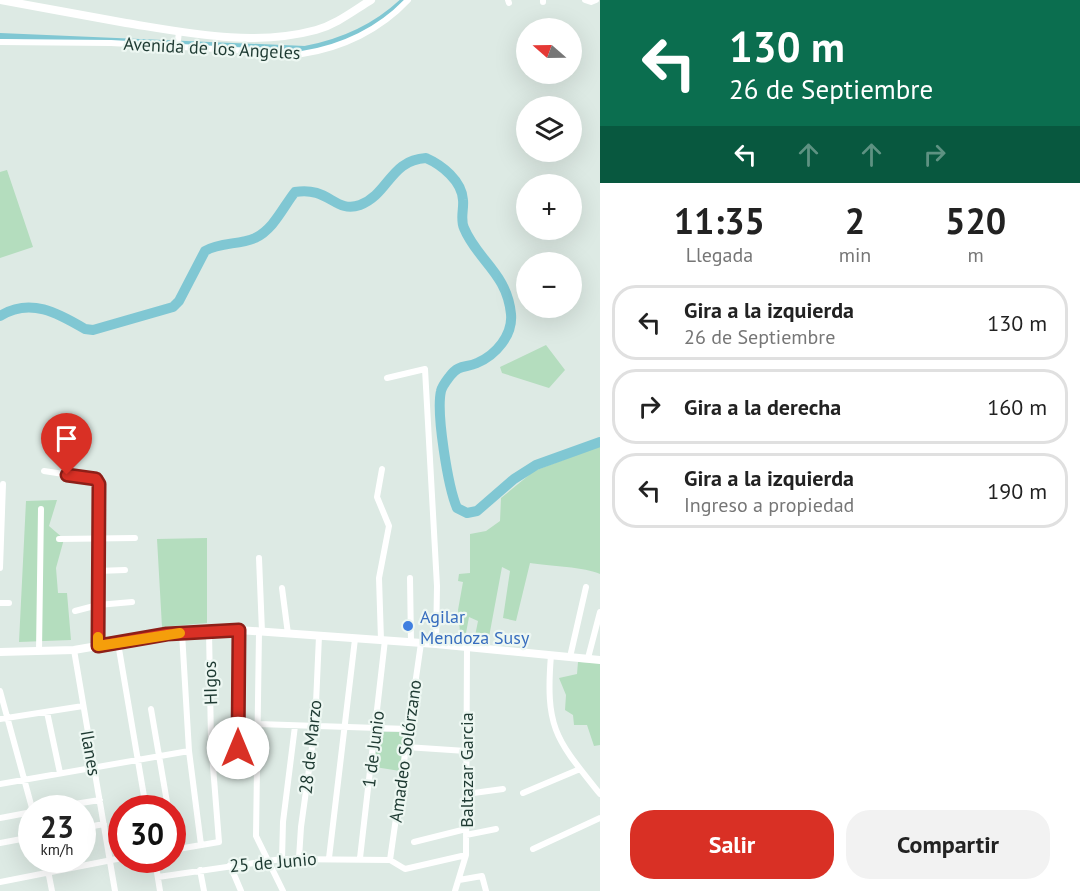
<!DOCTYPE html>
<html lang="es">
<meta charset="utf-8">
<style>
:root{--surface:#fff;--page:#f2f2f2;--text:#222;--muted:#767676;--line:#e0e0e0;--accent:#d93025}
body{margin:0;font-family:"PT Sans",sans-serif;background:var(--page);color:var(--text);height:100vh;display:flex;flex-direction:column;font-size:22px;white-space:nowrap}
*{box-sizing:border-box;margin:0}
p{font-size:20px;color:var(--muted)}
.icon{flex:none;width:33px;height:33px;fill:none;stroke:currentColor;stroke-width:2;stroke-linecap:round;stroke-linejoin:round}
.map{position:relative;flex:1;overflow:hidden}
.details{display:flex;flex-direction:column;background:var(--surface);width:480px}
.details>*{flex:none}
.hud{background:#0b6e4f;color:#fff;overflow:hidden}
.needle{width:39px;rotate:290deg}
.buttons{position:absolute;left:516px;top:18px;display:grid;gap:12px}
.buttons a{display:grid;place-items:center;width:66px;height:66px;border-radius:50%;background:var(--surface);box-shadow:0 6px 24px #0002;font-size:30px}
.speed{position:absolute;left:18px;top:795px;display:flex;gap:12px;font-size:30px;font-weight:700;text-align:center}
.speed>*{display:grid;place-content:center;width:78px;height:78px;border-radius:50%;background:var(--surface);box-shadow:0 6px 24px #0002;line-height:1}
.speed small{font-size:15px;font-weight:400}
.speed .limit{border:9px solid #d22;background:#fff;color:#111}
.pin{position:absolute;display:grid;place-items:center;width:51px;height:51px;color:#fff;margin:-62px -26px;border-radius:50% 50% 50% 0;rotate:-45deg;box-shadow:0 0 6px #0007}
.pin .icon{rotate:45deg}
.me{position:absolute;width:66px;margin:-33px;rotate:0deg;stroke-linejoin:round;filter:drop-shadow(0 0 4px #0008)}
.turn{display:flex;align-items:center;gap:21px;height:126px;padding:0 30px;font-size:27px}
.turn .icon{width:78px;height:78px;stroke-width:2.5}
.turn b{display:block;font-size:42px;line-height:51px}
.lanes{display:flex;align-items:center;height:57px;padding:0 30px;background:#0003;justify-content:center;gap:30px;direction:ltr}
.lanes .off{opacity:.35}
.eta{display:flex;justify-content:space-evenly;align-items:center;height:102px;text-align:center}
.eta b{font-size:36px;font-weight:600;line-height:42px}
.primary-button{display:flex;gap:12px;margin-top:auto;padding:12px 30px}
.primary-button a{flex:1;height:69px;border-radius:24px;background:var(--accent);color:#fff;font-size:24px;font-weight:600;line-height:69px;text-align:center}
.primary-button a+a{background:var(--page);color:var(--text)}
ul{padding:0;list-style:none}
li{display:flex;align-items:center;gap:18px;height:75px;margin:0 12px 9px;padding:0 18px;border:3px solid var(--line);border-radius:24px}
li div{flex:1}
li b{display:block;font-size:22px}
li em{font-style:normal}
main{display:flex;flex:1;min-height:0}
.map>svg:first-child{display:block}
</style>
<main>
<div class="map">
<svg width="600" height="891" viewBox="0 0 600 891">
<rect width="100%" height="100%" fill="#ddeae4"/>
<path fill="#b4ddbe" d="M7,170L33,247L0,258V172Z
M546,345L565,370L549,388L502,373L500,367Z
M600,446V574C586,567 548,566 530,563L516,621L503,618L510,571L502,567L489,637L475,636L478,621L469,617L466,633L460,632L458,610L463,582L458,581L459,574L470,573V534L486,531L500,521L501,498L534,471Z
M57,500L49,526L64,539L56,568L58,593H67L71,640L19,642L26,501Z
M207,538V623L162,627L157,539Z
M578,662L600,663V745L594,746L587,725H574L573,715L565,710L566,695L559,678L577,674Z
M377,732H404L400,771L375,767Z"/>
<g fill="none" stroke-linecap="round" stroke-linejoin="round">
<path stroke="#80c7d3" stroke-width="6" d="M0,36L305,49C342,42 376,27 404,0"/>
<path stroke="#80c7d3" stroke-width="10" d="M0,316C30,297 58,313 85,329L93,330L173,307L179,301L205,251C220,242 239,245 255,238C274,229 283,207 295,192C329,186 335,214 360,205C389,194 390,160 426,158C442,165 462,181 463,200C464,209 460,219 464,228C477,260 507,273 511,314C513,335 496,355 477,363C466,368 459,364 450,376C447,380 442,386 441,391C436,413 448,487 457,508L467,513L477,511L514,479L536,465L600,442"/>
<path stroke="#fff" stroke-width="6" d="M508,0L509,3
M543,0V2
M585,0L591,2L596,0
M0,42L111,43L302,54C342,48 380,30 408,0
M177,48L179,32
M387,378L425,369L437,586L436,644
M44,471L96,479L99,484L98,646
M59,539L135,538
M259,558L262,632
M0,568L3,484
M97,571L125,570
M410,578L411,642
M282,588L288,634
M0,603H9
M75,611L98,605L132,602
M259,632L256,836L283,891
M182,633L189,751L201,845
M381,640L379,578L389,526L377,497L382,469
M118,643L146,808
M74,650L115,891
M39,651L41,509
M551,655C545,729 556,739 600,794
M570,657L586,587
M588,658L600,612
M0,691L32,808
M151,709L168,808
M47,712L60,773
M0,719L83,706
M258,724L408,729
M406,747L466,751
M238,748L239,630
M0,784L189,751
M523,793L580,769
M466,794L503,789
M49,808L100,800
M0,818L32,812
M82,828L104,824
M466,835L496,829
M172,839L174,849
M414,842L466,829
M0,843L32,837
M533,849L600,818
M172,850L219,842L211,741L209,631
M299,858L301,827L315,726L319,636
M329,858L355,639
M360,858L385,640
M282,859L283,822L295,726
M46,860L52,891
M155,860L160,891
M390,860L421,643
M230,865L241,891
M200,870L204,891
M158,877L282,859L390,860L405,869L466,855
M459,880L482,876L486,891
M0,882L122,858
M455,891L466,855L467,646"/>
<path stroke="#fff" stroke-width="8" d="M0,0C42,8 84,15 126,23C188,33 253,47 316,30C337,24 353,11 371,0
M0,652L74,650L167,634L239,630L436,644L600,660"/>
</g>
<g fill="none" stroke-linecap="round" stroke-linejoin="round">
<g stroke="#8d1f18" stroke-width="15">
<path id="route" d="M67,475L96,479L99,484L98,646L167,634L239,630L238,748"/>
</g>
<use href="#route" stroke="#d93025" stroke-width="10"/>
<path stroke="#f59e0b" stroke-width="10" d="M98,637V646L180,633"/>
</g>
<circle fill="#3f7fe0" stroke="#edf7f2" stroke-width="2" cx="408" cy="626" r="6"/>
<g text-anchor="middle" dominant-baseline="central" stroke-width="4.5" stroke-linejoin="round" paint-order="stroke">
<g font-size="18" fill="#1e3a32" stroke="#edf7f2">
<text transform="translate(212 48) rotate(3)">Avenida de los Angeles</text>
<text transform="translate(210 683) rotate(-92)">HIgos</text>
<text transform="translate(310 747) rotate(-84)">28 de Marzo</text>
<text transform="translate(373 749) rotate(-83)">1 de Junio</text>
<text transform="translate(405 751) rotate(-82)">Amadeo Solórzano</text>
<text transform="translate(91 753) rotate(80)">Ilanes</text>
<text transform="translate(466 770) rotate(-90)">Baltazar Garcia</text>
<text transform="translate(273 862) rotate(-5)">25 de Junio</text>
</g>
<g font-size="18" fill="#366cbe" stroke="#edf7f2" text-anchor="start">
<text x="420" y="616">Agilar<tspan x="420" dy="21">Mendoza Susy</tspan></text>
</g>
</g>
</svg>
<div class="buttons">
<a><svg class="needle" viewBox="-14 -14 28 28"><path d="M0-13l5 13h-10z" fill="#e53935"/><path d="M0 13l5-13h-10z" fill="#767676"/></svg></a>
<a><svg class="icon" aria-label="layers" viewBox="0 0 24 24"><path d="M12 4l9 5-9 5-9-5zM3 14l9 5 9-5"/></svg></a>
<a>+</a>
<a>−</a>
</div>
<div class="speed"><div>23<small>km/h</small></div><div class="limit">30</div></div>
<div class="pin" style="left:67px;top:475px;background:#d93025"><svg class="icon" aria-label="arrive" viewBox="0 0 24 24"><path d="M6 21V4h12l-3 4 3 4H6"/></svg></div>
<svg class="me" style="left:238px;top:748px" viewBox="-20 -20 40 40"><circle r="19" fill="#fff"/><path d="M0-13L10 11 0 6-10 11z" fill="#d93025"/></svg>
</div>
<section class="details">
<div class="hud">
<div class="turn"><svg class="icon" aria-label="left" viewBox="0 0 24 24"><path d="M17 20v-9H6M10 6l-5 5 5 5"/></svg><div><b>130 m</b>26 de Septiembre</div></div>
<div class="lanes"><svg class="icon" aria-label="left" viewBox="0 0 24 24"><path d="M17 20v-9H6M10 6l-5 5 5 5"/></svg><svg class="icon off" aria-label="ahead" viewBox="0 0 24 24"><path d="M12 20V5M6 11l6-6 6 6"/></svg><svg class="icon off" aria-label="ahead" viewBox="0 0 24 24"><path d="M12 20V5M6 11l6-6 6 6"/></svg><svg class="icon off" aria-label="right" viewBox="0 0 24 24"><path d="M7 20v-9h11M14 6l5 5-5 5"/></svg></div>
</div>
<div class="eta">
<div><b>11:35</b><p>Llegada</p></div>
<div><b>2</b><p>min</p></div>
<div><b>520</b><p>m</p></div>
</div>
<ul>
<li><svg class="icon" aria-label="left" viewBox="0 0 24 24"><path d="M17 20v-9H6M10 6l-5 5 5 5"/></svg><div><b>Gira a la izquierda</b><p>26 de Septiembre</p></div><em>130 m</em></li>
<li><svg class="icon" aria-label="right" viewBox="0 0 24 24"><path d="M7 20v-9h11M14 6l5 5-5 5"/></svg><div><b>Gira a la derecha</b></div><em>160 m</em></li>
<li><svg class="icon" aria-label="left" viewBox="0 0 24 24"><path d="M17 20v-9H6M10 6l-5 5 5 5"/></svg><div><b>Gira a la izquierda</b><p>Ingreso a propiedad</p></div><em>190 m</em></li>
</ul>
<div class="primary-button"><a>Salir</a><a>Compartir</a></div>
</section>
</main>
